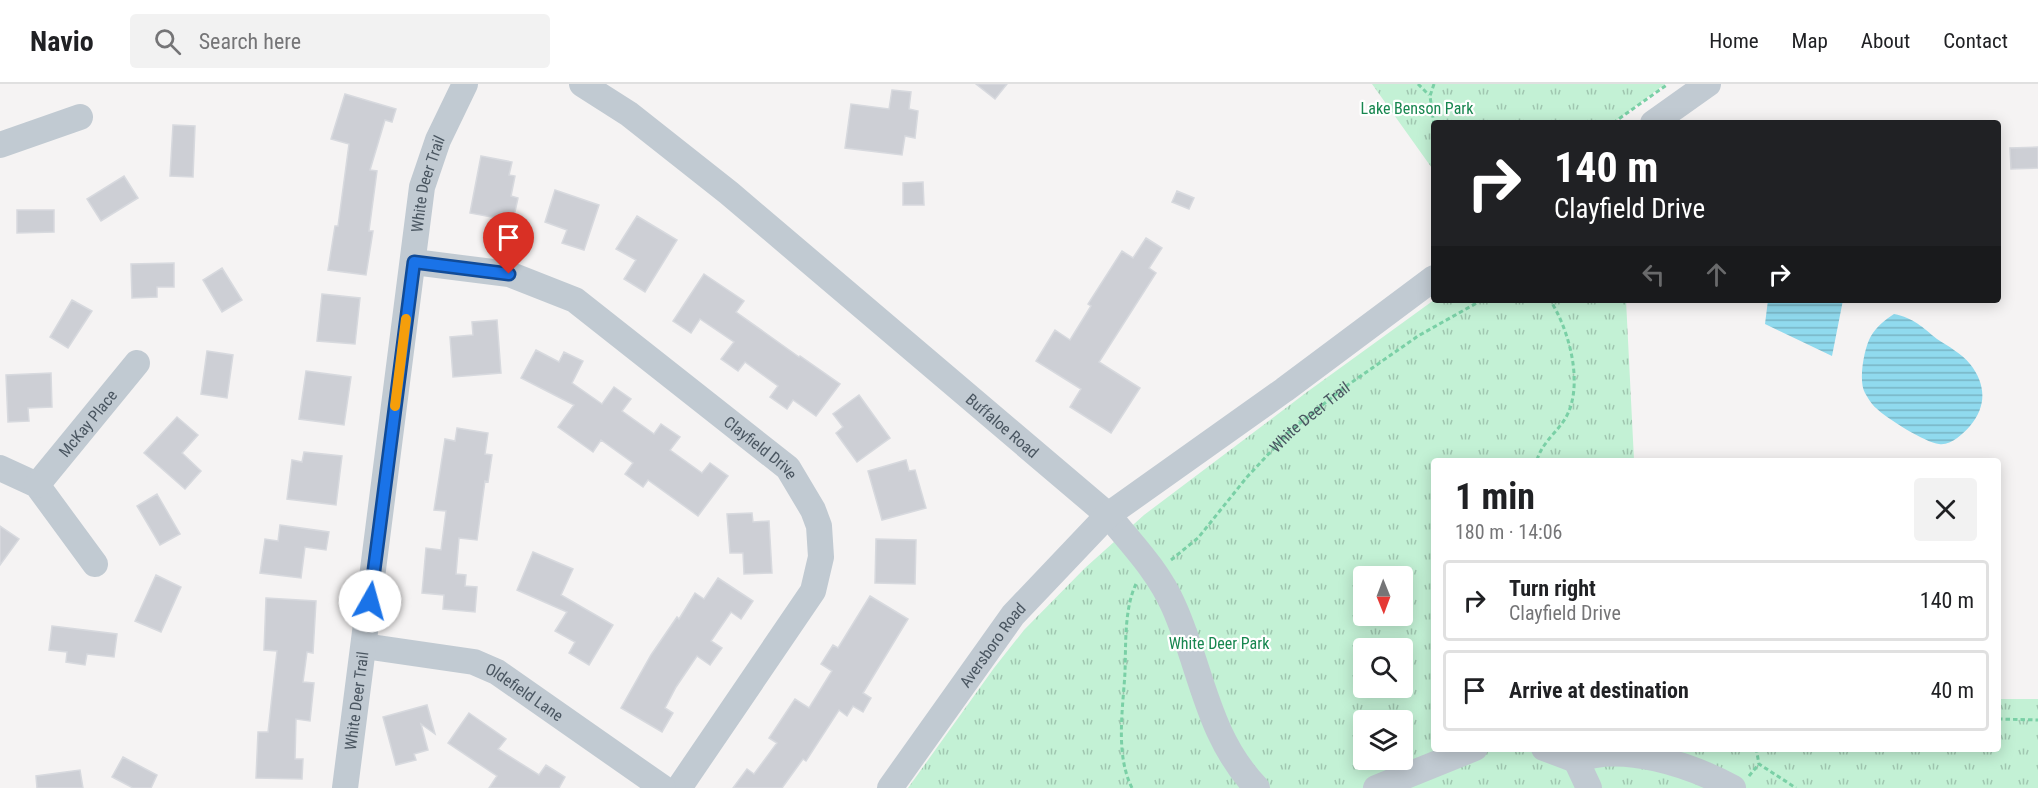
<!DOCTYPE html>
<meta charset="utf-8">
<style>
:root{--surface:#fff;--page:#f2f2f2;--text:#202124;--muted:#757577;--line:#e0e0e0}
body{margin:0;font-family:"Roboto Condensed",sans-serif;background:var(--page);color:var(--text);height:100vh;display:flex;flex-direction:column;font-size:22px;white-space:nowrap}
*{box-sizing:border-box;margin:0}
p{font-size:20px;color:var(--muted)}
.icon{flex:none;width:33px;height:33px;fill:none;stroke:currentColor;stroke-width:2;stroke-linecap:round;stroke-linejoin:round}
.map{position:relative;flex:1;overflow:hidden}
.details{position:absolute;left:1431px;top:374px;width:570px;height:294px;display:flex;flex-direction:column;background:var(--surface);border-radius:6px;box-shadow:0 3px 15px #0003}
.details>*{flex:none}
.guide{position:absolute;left:1431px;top:36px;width:570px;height:183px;border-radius:6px;box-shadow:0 3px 15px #0003;background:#202124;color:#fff;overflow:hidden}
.needle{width:39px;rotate:179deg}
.tools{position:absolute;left:1353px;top:482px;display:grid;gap:12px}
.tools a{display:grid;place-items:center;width:60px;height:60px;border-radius:6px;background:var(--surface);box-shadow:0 3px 15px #0003;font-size:30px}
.pin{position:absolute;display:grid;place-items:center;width:51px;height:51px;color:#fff;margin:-62px -26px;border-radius:50% 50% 50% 0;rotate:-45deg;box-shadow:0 0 6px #0007}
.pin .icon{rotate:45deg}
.me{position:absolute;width:66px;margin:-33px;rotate:7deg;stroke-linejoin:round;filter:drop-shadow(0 0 4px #0008)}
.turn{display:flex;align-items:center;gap:21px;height:126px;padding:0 24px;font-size:27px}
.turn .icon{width:78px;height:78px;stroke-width:2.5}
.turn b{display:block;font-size:42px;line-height:51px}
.lanes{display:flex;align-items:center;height:57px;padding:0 24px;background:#0003;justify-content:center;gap:30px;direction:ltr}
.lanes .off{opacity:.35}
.round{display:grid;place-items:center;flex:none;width:63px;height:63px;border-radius:6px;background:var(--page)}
.overview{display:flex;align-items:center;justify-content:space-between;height:102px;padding:0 24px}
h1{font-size:36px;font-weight:700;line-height:45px}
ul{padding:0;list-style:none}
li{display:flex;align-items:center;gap:18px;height:81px;margin:0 12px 9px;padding:0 12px;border:3px solid var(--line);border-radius:6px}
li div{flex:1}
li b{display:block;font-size:22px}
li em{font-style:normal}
header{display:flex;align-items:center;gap:36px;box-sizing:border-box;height:84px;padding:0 30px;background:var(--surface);border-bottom:2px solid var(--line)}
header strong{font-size:28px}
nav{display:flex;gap:33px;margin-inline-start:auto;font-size:21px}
.search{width:420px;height:54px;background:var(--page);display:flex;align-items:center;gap:15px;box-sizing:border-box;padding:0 21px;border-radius:6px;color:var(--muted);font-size:22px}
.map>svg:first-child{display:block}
</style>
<header>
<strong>Navio</strong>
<div class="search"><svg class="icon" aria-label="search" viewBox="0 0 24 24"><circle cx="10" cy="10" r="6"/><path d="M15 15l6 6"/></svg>Search here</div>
<nav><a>Home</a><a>Map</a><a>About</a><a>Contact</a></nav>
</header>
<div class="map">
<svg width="2038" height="704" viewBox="0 0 2038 704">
<defs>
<pattern id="grass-tufts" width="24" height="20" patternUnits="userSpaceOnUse" patternTransform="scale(1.5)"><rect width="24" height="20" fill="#c3f1d5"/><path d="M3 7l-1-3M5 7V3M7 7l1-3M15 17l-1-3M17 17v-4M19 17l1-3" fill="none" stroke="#a0c6b0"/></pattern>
<pattern id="water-rules" width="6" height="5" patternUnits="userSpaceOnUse" patternTransform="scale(1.5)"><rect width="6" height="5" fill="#90daee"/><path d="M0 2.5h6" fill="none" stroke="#78b4c4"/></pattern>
</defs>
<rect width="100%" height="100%" fill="#f5f3f3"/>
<path fill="url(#grass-tufts)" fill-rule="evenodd" d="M1372,0H1665L1613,39H1434V87Z
M1434,216H1626L1634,376H1434V664H1998V615H2038V704H908L994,584L1024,546L1085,484L1144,431L1307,308ZM1364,492H1402V531H1364ZM1364,564H1402V603H1364ZM1364,636H1402V675H1364Z"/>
<path fill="url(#water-rules)" d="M1768,216H1843L1832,272L1765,240Z
M1894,230C1914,234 1922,243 1937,255C1948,262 1962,270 1970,280C1986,300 1987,322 1970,342C1963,350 1950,362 1939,360C1926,359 1886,334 1876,324C1872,321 1868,314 1865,309C1858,297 1864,264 1871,252C1877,242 1885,236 1894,230Z"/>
<path fill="#cdcfd5" stroke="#d7d9de" stroke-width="1.5" d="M976,0H1007L995,15Z
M892,6L911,8L909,25L918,27L915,54L905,52L902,71L845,64L851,20L889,25Z
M345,10L396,25L392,38L385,36L370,86L377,87L369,147H373L366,191L328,186L335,142H338L349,60L331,55Z
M173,41L195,42L193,93L170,92Z
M2038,63V84L2011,85L2010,64Z
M481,72L512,78L509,91L515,92L511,112L518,114L513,137L470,129Z
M124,92L138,114L101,137L87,115Z
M923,98L924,121H903V99Z
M555,106L599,121L584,166L562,159L567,146L545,138Z
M1177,107L1194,114L1189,125L1172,118Z
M17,126H54V148L17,149Z
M637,132L677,156L645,208L624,195L636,176L616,165Z
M1146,154L1162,164L1149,184L1156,189L1099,278L1140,304L1111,349L1070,323L1081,305L1036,277L1055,246L1070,256L1091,222L1088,220L1122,167L1133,174Z
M174,179V203H157V213L132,214L131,180Z
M222,184L242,216L222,228L203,196Z
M704,190L744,217L736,228L799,273L800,272L840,300L816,332L793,316L787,325L770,313L778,302L745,278L738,287L721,275L734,258L700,235L691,249L673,237Z
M322,210L360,214L355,260L317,257Z
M72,216L92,227L68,264L50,253Z
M497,236L501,289L453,293L450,253L473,251L472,238Z
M536,266L559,278L564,268L583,277L572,299L602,320L614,303L631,315L622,327L654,350L661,340L680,353L670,366L702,389L710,379L728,392L698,432L648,396L643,403L625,390L633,379L601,356L593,368L558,343L574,321L521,294Z
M207,267L233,271L227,314L201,310Z
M306,287L351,293L344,341L299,335Z
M51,289L52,323L28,324L29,337L8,338L6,291Z
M859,311L890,354L857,378L836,349L843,343L833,330Z
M177,333L198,351L182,369L201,387L185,405L144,369Z
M457,344L488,349L485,370L492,371L488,398L485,397L477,456L459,454L456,490L466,491L465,502L477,503L475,528L443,525L444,511L422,509L426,464L441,466L446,427L434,426L445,355L455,357Z
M304,368L342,372L336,421L287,415L292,376L302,378Z
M906,376L909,387L915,386L926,424L882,436L868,387Z
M157,410L180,450L160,461L137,422Z
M752,429L753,438L769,437L772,489L744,490L743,469H730L727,430Z
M280,441L329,448L326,466L305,463L301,494L260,489L265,455L278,457Z
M0,442L19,455L0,481Z
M876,455L916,456L915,500L875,499Z
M533,468L573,485L561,511L613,541L589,581L569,569L575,558L555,547L567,528L517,506Z
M156,491L181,503L161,548L135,537Z
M718,494L753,517L741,535L731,528L711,557L722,564L710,581L697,572L676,603L665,624L673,629L662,648L621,624L651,571L677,533L679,535L695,509L704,515Z
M870,512L908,535L863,609L871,614L863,628L853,622L847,632L839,626L806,677L803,675L782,704H733L747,685L754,690L777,659L769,654L795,615L809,624L832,587L821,580L833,561L838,564Z
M266,514L316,517L313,569L307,568L303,598L314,599L310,637L296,635L295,675H303L302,695L256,694L258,648H268L277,567L264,566Z
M52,542L117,550L114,573L87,570L85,581L66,578L67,568L49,566Z
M427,621L435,650L421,640L428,666L414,670L416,676L396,681L383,633Z
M469,629L506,655L498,665L539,691L546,681L565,693L559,704H489L497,692L448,659Z
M123,673L157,691L151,704H133L112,693Z
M80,686L83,704H37L36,692Z"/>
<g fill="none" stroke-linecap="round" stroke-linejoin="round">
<g stroke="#7ad0a6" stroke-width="3" stroke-dasharray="4.5 3" stroke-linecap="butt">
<path d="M1418,0L1429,11"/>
<path d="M1434,0L1430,12L1434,41"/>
<path d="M1613,39L1668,0"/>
<path d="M1537,376C1542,359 1556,349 1565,335C1585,302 1569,245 1550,216"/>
<path id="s1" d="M1171,476L1198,454L1247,393L1290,347L1345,303L1418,252L1482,216"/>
<path d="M1998,635L2038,636"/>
<path d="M1756,664L1759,680L1796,704"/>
<path d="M1749,692L1759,680"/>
<path d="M1132,704C1115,670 1123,625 1125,588C1126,561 1124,525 1136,500"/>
</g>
<g stroke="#c1cad2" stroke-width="26">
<path id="s2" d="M582,0L629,30L729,109L1108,431C1132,460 1159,488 1174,523C1202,586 1207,652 1257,704"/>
<path d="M1653,39L1708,0"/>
<path d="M0,61L80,33"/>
<path id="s3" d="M414,178L509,190L575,216L788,384L813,426L819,442L821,473L813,507L679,704"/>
<path d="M0,384L37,401L95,480"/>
<path id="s4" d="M37,401L137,279"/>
<path id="s5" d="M364,562L474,578L497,588L663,704"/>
<path d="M1544,664L1576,676C1623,658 1691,681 1733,704"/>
<path d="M1576,676L1589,704"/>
<path id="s6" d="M345,704L422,103L438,56L465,0"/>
<path id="s7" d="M890,704L1013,531L1108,431L1284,306L1434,194"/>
<path d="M1376,704L1475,664"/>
</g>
</g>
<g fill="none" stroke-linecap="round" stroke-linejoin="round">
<g stroke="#114b97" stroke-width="15">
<path id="route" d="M370,517L414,178L509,190"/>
</g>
<use href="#route" stroke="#1a73e8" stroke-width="10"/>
<path stroke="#f59e0b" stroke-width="10" d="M395,322L406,235"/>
</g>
<g text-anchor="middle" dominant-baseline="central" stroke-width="4.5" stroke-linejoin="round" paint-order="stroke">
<g font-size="16" fill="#17864f" stroke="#fff">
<text x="1417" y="24">Lake Benson Park</text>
<text x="1219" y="559">White Deer Park</text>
</g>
<g font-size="16" fill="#4a5661" stroke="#fff">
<text stroke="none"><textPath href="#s6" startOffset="610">White Deer Trail</textPath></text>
<text stroke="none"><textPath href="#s1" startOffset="200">White Deer Trail</textPath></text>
<text stroke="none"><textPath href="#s4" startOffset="80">McKay Place</textPath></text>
<text stroke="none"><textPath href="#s2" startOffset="542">Buffaloe Road</textPath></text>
<text stroke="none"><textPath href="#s3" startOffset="404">Clayfield Drive</textPath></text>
<text stroke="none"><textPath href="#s7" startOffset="176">Aversboro Road</textPath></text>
<text stroke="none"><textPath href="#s5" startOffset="170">Oldefield Lane</textPath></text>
<text stroke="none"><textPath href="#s6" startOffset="88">White Deer Trail</textPath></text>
</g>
</g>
</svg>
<div class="tools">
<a><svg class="needle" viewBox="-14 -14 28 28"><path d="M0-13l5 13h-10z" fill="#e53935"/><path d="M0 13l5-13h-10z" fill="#757577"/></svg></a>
<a><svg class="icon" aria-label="search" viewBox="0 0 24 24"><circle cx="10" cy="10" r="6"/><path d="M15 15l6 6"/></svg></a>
<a><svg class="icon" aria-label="layers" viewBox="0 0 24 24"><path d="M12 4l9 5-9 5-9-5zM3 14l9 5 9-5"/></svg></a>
</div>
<div class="pin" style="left:509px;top:190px;background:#d93025"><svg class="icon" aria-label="arrive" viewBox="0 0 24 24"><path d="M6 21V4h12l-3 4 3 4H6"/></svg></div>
<svg class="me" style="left:370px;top:517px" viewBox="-20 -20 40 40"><circle r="19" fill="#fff"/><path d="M0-13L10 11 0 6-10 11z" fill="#1a73e8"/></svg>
<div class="guide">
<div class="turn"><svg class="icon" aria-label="right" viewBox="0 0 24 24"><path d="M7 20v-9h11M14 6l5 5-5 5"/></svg><div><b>140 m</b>Clayfield Drive</div></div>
<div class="lanes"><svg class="icon off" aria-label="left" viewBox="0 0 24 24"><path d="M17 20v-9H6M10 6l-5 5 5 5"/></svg><svg class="icon off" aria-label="ahead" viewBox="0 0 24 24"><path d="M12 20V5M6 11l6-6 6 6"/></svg><svg class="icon" aria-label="right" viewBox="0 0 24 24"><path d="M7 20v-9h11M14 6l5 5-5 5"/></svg></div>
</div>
<section class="details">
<div class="overview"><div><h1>1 min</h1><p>180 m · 14:06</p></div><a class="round"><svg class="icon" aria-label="close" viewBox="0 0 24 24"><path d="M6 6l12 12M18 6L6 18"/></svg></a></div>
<ul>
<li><svg class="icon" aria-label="right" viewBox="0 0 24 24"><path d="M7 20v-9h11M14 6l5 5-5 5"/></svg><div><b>Turn right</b><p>Clayfield Drive</p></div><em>140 m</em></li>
<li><svg class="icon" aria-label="arrive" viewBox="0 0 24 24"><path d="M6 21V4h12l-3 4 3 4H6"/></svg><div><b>Arrive at destination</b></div><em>40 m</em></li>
</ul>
</section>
</div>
